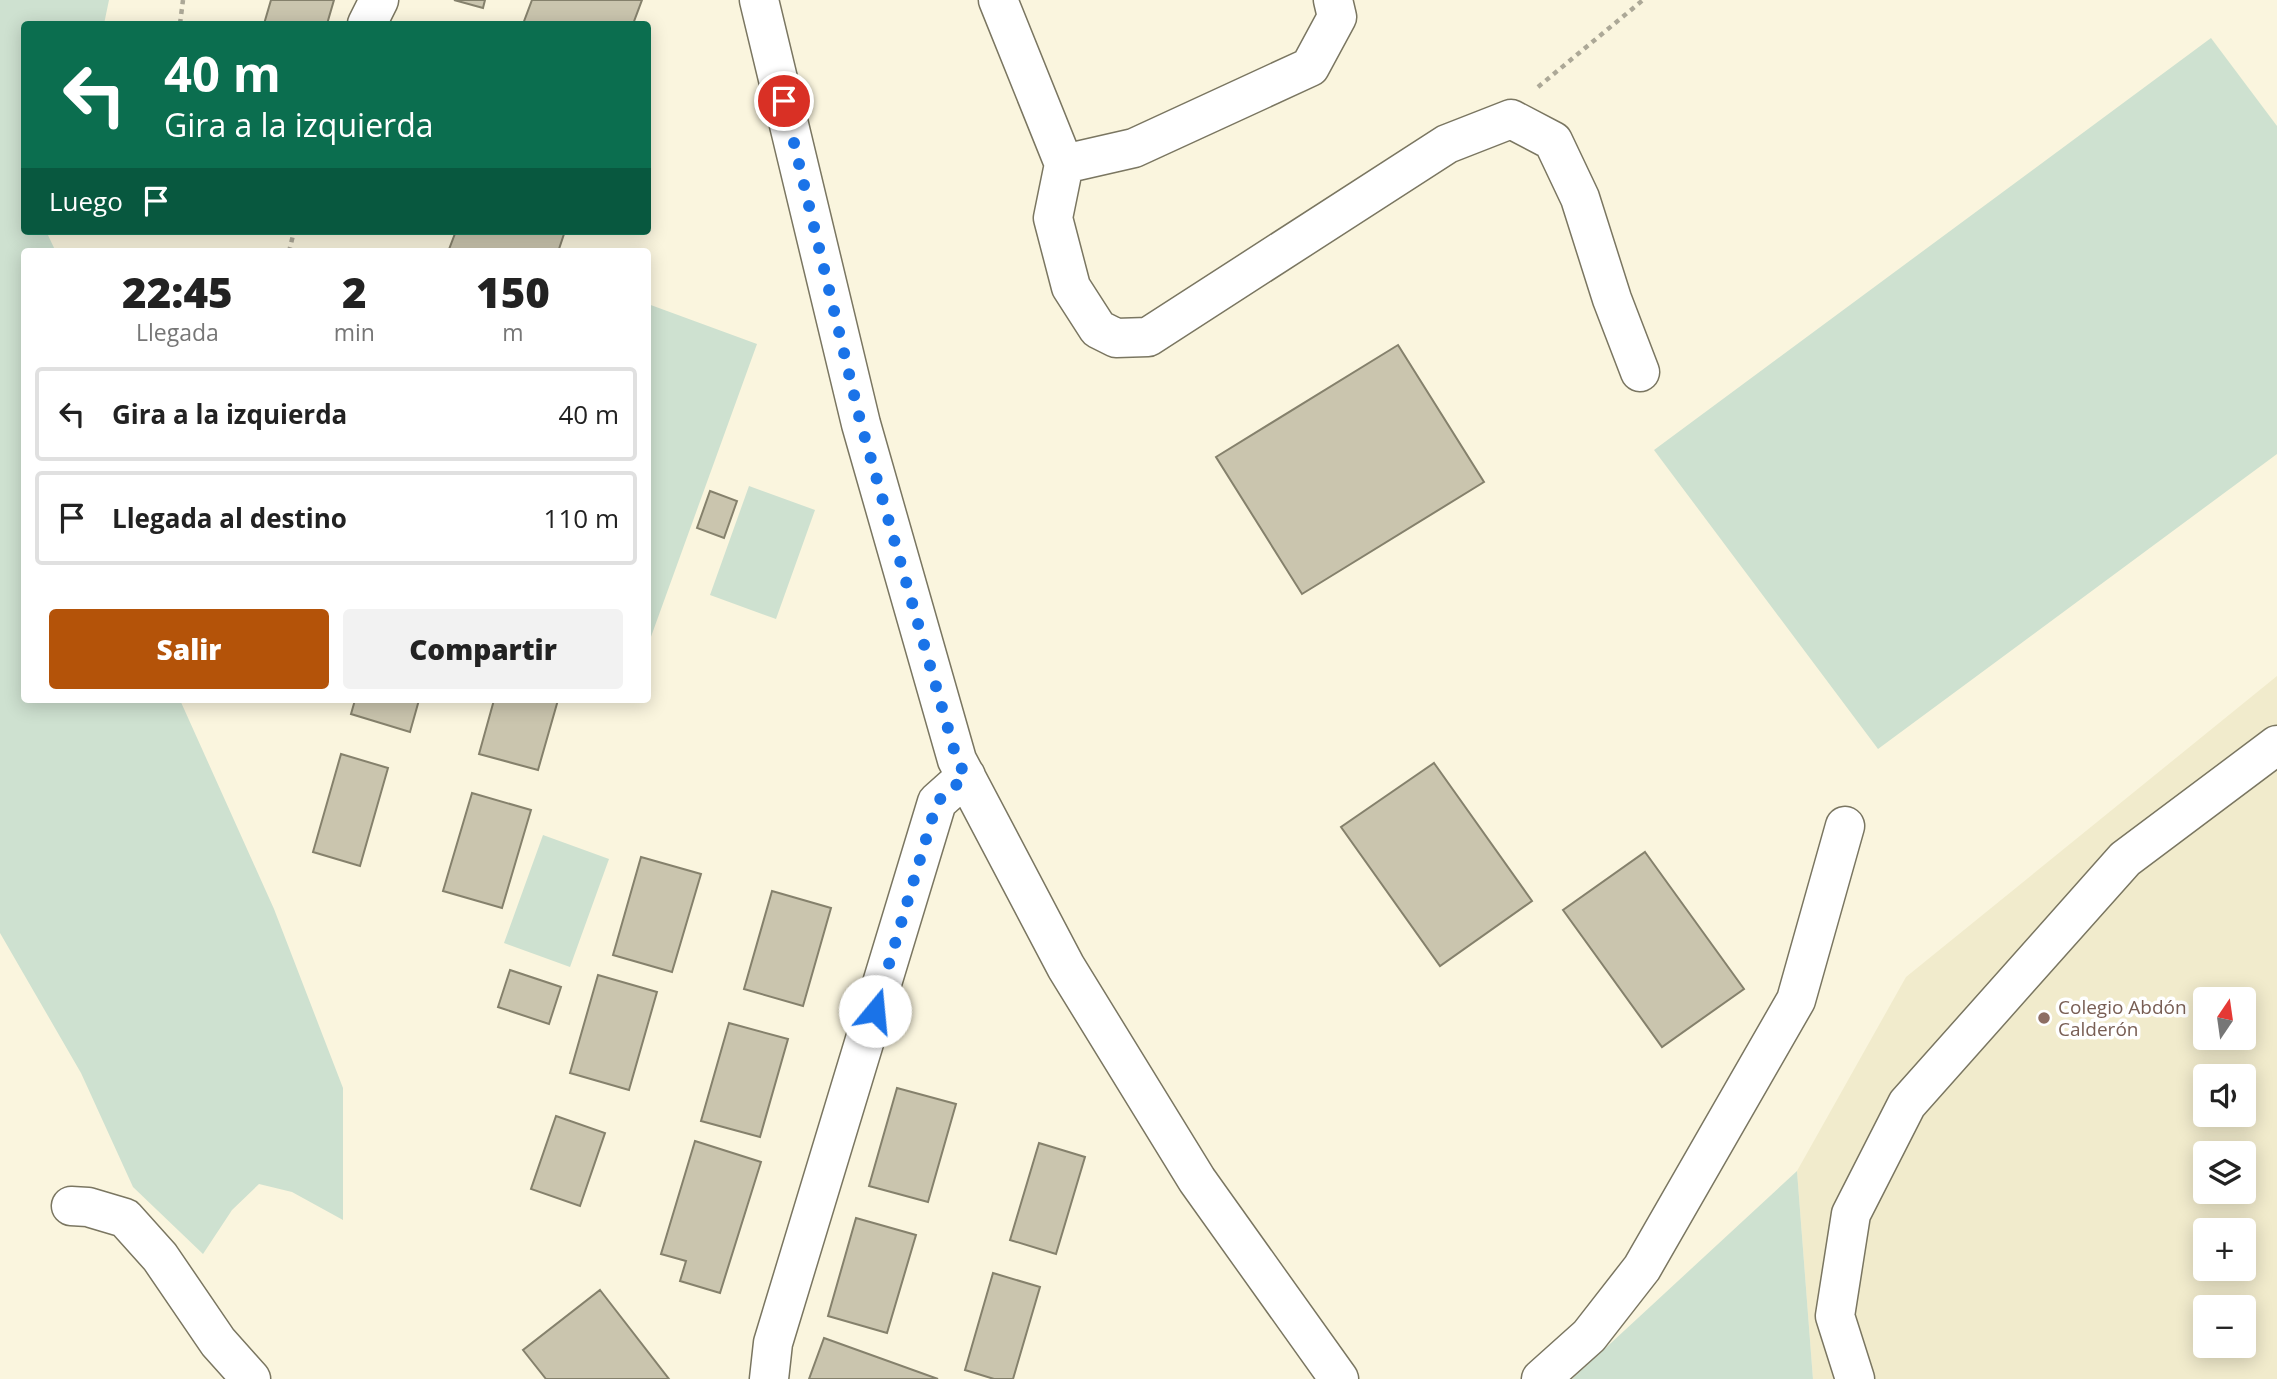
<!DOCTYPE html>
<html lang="es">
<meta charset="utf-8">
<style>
:root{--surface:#fff;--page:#f2f2f2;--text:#222;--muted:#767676;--line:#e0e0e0;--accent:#b45309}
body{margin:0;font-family:"Open Sans",sans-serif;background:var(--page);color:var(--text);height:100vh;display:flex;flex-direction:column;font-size:26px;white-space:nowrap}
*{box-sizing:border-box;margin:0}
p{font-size:23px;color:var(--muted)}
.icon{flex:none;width:38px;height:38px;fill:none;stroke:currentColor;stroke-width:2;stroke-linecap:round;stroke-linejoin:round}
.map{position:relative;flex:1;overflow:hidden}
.side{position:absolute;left:21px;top:248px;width:630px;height:455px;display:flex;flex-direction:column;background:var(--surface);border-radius:7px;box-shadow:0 4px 18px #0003}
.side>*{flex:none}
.banner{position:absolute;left:21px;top:21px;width:630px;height:214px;border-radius:7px;box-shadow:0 4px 18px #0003;background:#0b6e4f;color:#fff;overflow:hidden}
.needle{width:46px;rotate:13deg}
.controls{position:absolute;left:2193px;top:987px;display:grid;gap:14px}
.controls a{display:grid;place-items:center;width:63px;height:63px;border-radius:7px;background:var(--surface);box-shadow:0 4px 18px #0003;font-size:35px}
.pin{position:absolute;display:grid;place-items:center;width:60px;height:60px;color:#fff;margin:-30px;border:4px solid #fff;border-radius:50%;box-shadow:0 2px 7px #0007}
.me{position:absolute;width:77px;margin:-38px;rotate:17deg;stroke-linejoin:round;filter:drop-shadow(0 0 5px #0008)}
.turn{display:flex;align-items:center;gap:24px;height:147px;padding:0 28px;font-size:32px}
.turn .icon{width:91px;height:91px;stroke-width:2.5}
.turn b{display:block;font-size:49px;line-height:60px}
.then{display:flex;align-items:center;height:66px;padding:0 28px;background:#0003;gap:14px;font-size:26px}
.eta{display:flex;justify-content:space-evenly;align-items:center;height:119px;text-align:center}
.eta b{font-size:42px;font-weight:800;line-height:49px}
.cta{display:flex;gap:14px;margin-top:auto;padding:14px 28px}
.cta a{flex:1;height:80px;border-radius:7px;background:var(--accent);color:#fff;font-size:28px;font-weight:800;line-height:80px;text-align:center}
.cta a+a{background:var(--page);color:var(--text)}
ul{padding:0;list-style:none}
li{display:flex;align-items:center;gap:21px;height:94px;margin:0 14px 10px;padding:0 14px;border:4px solid var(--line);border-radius:7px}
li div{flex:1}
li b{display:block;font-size:26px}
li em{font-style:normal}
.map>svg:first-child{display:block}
</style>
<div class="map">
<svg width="2277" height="1379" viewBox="0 0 2277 1379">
<rect width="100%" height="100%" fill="#faf5de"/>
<path fill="#f1ebcc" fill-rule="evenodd" d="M2277,676V1379H1813L1797,1171L1906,977ZM2205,999H2244V1038H2205ZM2205,1076H2244V1115H2205ZM2205,1153H2244V1192H2205ZM2205,1230H2244V1269H2205ZM2205,1307H2244V1346H2205Z"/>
<path fill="#cee1d0" d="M0,0H109L104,24H24V231H46L56,252H24V700H180L274,909L343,1088V1220L292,1192L259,1184L232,1210L203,1254L133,1187L81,1073L0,933Z
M2211,38L2277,126V454L1878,749L1654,450Z
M648,304L757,344L648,645Z
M749,486L815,510L776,619L710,595Z
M543,835L609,859L570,967L504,943Z
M1797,1171L1813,1379H1572Z"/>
<path fill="#cac5ae" stroke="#85816c" stroke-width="2" d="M271,0H334L327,24H264Z
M454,0H485L483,8Z
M532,0H642L633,24H523Z
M456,231H565L558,252H448Z
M1398,345L1484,482L1302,594L1216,457Z
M710,491L737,501L724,538L697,528Z
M355,700H419L410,732L351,714Z
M494,700H558L538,770L479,754Z
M341,754L388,768L360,866L313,852Z
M1434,763L1532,901L1440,966L1341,827Z
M472,793L531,810L502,908L443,891Z
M1645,852L1744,989L1662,1047L1563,910Z
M641,857L701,874L672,972L613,955Z
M772,891L831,908L803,1006L744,989Z
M510,970L561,987L549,1024L498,1007Z
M598,975L657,992L629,1090L570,1073Z
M729,1023L788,1039L760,1137L701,1121Z
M897,1088L956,1104L928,1202L869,1186Z
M556,1116L605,1133L580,1206L531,1189Z
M695,1141L761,1162L720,1293L680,1281L686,1261L661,1254Z
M1039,1143L1085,1157L1056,1254L1010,1240Z
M856,1218L916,1235L887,1333L828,1316Z
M993,1273L1040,1287L1013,1379H994L965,1370Z
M600,1290L669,1379H546L523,1350Z
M824,1338L938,1379H809Z"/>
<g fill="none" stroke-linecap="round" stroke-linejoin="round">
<g stroke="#7a7661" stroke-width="41">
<path id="minor" d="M759,0L861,424L957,760L1066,967L1197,1180L1339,1379
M998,0L1064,164
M1333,0L1337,17L1310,67L1134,148L1064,164L1053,218L1071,287L1098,329L1116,338L1148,337L1447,144L1511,119L1553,141L1580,198L1612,299L1640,372
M367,24L379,0
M71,1206L88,1207L125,1218L160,1257L218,1342L251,1379
M769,1379L773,1343L937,802L966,776
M1541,1379L1589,1336L1642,1268L1796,1000L1845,826
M1855,1379L1835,1316L1851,1214L1907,1104L2125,859L2277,745"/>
</g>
<path stroke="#aca897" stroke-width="4.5" stroke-dasharray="5 5" stroke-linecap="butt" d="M180,24L183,0
M1538,87L1643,0
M289,252L294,231"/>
<use href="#minor" stroke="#fff" stroke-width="38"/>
</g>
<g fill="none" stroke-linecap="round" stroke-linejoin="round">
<path stroke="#1a73e8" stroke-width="12" stroke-dasharray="0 21.6" d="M784,101L861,424L957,760L966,776L937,802L875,1011"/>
</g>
<circle fill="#8d6e63" stroke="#fff" stroke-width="2.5" cx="2044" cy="1018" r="7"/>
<g text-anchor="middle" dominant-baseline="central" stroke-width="7" stroke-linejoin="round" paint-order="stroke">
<g font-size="19" fill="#785e54" stroke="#fff" text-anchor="start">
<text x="2058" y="1007">Colegio Abdón<tspan x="2058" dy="22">Calderón</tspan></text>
</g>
</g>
</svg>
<div class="controls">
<a><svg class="needle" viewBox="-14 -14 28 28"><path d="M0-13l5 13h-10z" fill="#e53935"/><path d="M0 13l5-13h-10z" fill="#767676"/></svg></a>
<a><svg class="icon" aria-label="sound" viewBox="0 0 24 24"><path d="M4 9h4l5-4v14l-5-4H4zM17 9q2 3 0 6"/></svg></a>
<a><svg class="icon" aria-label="layers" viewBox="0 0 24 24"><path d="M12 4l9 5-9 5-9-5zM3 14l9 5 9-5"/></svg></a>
<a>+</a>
<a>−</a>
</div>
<div class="pin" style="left:784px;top:101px;background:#d93025"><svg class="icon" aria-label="arrive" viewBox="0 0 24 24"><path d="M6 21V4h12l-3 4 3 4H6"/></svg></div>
<svg class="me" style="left:875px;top:1011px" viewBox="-20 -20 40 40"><circle r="19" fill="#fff"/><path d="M0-13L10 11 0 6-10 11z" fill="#1a73e8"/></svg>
<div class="banner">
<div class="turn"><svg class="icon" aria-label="left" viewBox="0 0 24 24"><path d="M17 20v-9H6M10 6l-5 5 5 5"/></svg><div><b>40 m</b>Gira a la izquierda</div></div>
<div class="then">Luego<svg class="icon" aria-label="arrive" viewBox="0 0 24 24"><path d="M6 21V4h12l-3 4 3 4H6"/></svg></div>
</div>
<section class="side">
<div class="eta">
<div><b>22:45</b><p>Llegada</p></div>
<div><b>2</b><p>min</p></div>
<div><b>150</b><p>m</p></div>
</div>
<ul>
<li><svg class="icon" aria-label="left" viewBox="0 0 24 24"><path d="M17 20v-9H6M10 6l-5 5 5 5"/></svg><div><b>Gira a la izquierda</b></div><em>40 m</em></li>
<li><svg class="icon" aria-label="arrive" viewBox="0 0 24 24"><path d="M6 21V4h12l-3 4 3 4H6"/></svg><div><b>Llegada al destino</b></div><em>110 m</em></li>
</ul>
<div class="cta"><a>Salir</a><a>Compartir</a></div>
</section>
</div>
